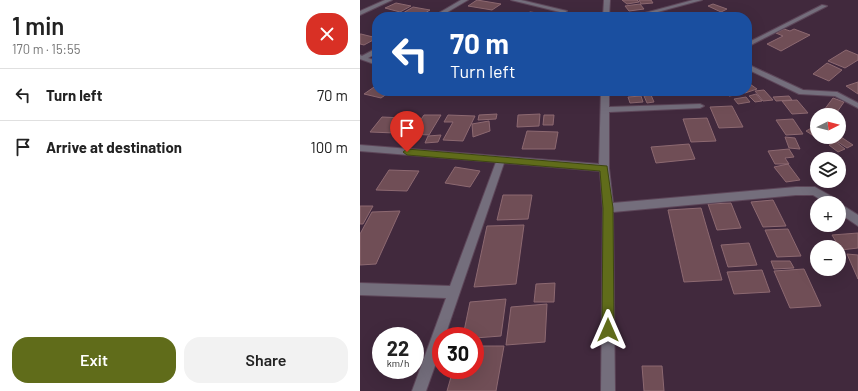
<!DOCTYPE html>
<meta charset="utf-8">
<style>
:root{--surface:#fff;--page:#f2f2f2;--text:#222;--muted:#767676;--line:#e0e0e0;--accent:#606c1a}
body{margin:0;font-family:Barlow,sans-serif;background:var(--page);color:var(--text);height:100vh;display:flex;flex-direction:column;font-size:15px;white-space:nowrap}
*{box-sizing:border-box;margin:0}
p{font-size:13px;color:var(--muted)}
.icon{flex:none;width:22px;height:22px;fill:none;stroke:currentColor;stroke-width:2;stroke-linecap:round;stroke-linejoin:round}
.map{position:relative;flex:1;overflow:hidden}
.drawer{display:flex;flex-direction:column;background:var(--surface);width:360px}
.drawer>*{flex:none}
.guide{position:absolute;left:12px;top:12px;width:380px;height:84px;border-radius:16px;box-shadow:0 4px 16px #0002;background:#1a4fa0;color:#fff;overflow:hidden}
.needle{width:26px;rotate:84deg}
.controls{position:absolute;left:450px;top:108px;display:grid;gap:8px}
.controls a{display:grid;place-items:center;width:36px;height:36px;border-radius:50%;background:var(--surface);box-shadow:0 4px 16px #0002;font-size:20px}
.speed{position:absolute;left:12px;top:327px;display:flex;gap:8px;font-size:20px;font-weight:700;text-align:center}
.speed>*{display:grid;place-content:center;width:52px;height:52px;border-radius:50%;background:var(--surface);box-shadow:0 4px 16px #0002;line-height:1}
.speed small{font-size:10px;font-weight:400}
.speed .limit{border:6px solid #d22;background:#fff;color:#111}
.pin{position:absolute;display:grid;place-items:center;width:34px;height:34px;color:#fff;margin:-41px -17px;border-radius:50% 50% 50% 0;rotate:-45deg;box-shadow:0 0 4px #0007}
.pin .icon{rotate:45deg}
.me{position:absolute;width:44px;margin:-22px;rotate:0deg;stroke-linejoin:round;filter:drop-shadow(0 0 3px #0008)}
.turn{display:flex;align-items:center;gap:14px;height:84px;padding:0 12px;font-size:18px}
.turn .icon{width:52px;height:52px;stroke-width:2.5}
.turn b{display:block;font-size:28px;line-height:34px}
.round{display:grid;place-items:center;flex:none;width:42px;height:42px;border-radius:16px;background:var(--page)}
.overview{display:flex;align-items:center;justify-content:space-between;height:68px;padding:0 12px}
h1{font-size:24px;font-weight:600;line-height:30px}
.primary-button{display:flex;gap:8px;margin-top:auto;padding:8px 12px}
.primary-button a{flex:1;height:46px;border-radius:16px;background:var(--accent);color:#fff;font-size:16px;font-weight:600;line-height:46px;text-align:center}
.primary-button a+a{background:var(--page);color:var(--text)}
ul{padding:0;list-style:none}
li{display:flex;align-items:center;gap:12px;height:52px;padding:0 12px;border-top:1px solid var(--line)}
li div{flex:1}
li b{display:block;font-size:15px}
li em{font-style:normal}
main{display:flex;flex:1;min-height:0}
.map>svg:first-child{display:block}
</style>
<main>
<section class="drawer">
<div class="overview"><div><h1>1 min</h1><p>170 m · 15:55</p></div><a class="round" style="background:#d93025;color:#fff"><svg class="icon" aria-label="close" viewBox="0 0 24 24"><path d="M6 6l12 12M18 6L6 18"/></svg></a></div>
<ul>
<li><svg class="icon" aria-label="left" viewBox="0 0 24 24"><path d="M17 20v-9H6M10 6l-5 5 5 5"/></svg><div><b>Turn left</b></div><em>70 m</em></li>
<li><svg class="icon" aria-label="arrive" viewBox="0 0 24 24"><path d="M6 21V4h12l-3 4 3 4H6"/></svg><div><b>Arrive at destination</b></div><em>100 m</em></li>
</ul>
<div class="primary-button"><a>Exit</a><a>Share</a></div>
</section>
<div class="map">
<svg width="498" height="391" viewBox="0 0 498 391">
<rect width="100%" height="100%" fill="#41293d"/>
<path fill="#704e56" stroke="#8d6971" d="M117,0L141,4L132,10L108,6Z
M262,0H277L279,2L267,4Z
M279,0H291L293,3L281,4Z
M36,3L51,6L40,12L25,8Z
M280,4L284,9L269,11L265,6Z
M353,4L367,9L361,12L348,6Z
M53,7L70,10L60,16L43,13Z
M170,12L193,15L191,17H162Z
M424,29L430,31L434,29L450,35L421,51L407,44L423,36L416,33Z
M0,34H1L17,38L4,45L0,44Z
M486,50L498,55V60L485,68L468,61Z
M467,63L482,70L469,81L453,74Z
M387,82L397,89L385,93L382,91H387Z
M498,82V94L486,86Z
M17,85V91H31L21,98L4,94Z
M404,90L413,100L403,101L395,91Z
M320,91H340L341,94L322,95Z
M365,91H379L381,94L369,96Z
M396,94L402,101L395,102L389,96Z
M291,95L294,102L287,103L284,96Z
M281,96L283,102L270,103L268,97Z
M429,96L432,100L416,101L413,97Z
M386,97L390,102L378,104L374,99Z
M473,98L484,102L475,115L464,110Z
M437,100L448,113L432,114L422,101Z
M372,106L383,127L359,128L350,107Z
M137,114L136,119L118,120L119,115Z
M180,114L179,126L157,127L158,115Z
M64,115H81L69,135L51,134Z
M88,115L115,116L103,141L83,140L93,122H84Z
M184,115H194L193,125H183Z
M22,117L45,118L35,133L10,132Z
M48,117L61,118L49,136L34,135Z
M347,118L356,141L331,142L323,119Z
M433,119L443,134L426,135L416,120Z
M129,121L130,131L113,137L112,124Z
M457,125V137H475L465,143L446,131Z
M167,131L198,132L195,149H162Z
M81,135L78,142L65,143L68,136Z
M425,137L435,138L440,149L429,148Z
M481,137L493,145L487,148L475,140Z
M476,142L485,149L478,152L469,145Z
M329,144L335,159L296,163L291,147Z
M429,149L434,157L425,158L429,164H415L408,151Z
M428,164L440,180L426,182L414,167Z
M95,167L120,171L110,187L85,183Z
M29,170L59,171L47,191L16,190Z
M143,195H172L168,219L137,220Z
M413,200L426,226L403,227L391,202Z
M371,203L381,228L357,230L348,204Z
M0,206H13L3,224H0Z
M341,208L362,280L324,282L308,210Z
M40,211L16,264L0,265V234L12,212Z
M164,225L156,284L114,287L127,226Z
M428,229L441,256L417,257L405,230Z
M498,233V248L481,250L472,235Z
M389,243L397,265L368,267L361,245Z
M487,254L498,255V279Z
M411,261H430L434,268L414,269Z
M444,269L461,306L430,308L414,271Z
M402,270L410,292L374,294L367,272Z
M195,283L194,302H174L176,284Z
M146,299L141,336L115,338V336H103L110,302Z
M187,304L185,342L146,345L151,307Z
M115,346H144L136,391H87L93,370H115Z
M282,366H302L304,391H284Z"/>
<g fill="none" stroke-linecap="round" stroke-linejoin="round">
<g stroke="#5d4659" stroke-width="2">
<path id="minor" d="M25,0H32L0,15V11Z
M101,0H108L79,17H72Z
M151,0H161L207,11L204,13Z
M244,0H250L249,17H243Z
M333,0H342L279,17H270Z
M462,5L467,6L387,47V43Z
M17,48V53L8,58L17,61V65L0,59V55L2,56Z
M387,64L443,90L477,92L498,103V108L475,96L439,94L387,69Z
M241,91H249V107L340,104L344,106L340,108L249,112V168L253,203L436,187H455L478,200L479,203L498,215V226L479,213V203H466L453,195H436L253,212L255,391H241L243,208L240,171L144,163L85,336H81V349L66,391H52L86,298L0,295V283L90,286L136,162L0,151V145L239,164Z"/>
</g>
<use href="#minor" fill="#746e7c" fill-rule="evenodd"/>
</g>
<path fill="#606c1a" stroke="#3e4611" d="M47,149L247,166L253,208L254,330L252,334L248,336L244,334L242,330L243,208L240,171L47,155L43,152Z"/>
</svg>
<div class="controls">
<a><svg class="needle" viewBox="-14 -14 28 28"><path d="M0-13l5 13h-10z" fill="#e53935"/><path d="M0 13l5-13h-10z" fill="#767676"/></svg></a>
<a><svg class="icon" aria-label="layers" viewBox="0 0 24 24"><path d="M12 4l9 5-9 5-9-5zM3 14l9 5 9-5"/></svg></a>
<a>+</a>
<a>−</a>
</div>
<div class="speed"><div>22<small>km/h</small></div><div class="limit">30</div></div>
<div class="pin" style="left:47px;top:152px;background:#d93025"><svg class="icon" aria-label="arrive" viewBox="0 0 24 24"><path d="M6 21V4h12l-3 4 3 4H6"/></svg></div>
<svg class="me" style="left:248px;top:330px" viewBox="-20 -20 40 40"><path d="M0-17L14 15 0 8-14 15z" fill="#606c1a" stroke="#fff" stroke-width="4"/></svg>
<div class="guide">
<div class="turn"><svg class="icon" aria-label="left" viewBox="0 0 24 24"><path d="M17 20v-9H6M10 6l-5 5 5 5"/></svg><div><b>70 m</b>Turn left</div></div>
</div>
</div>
</main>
